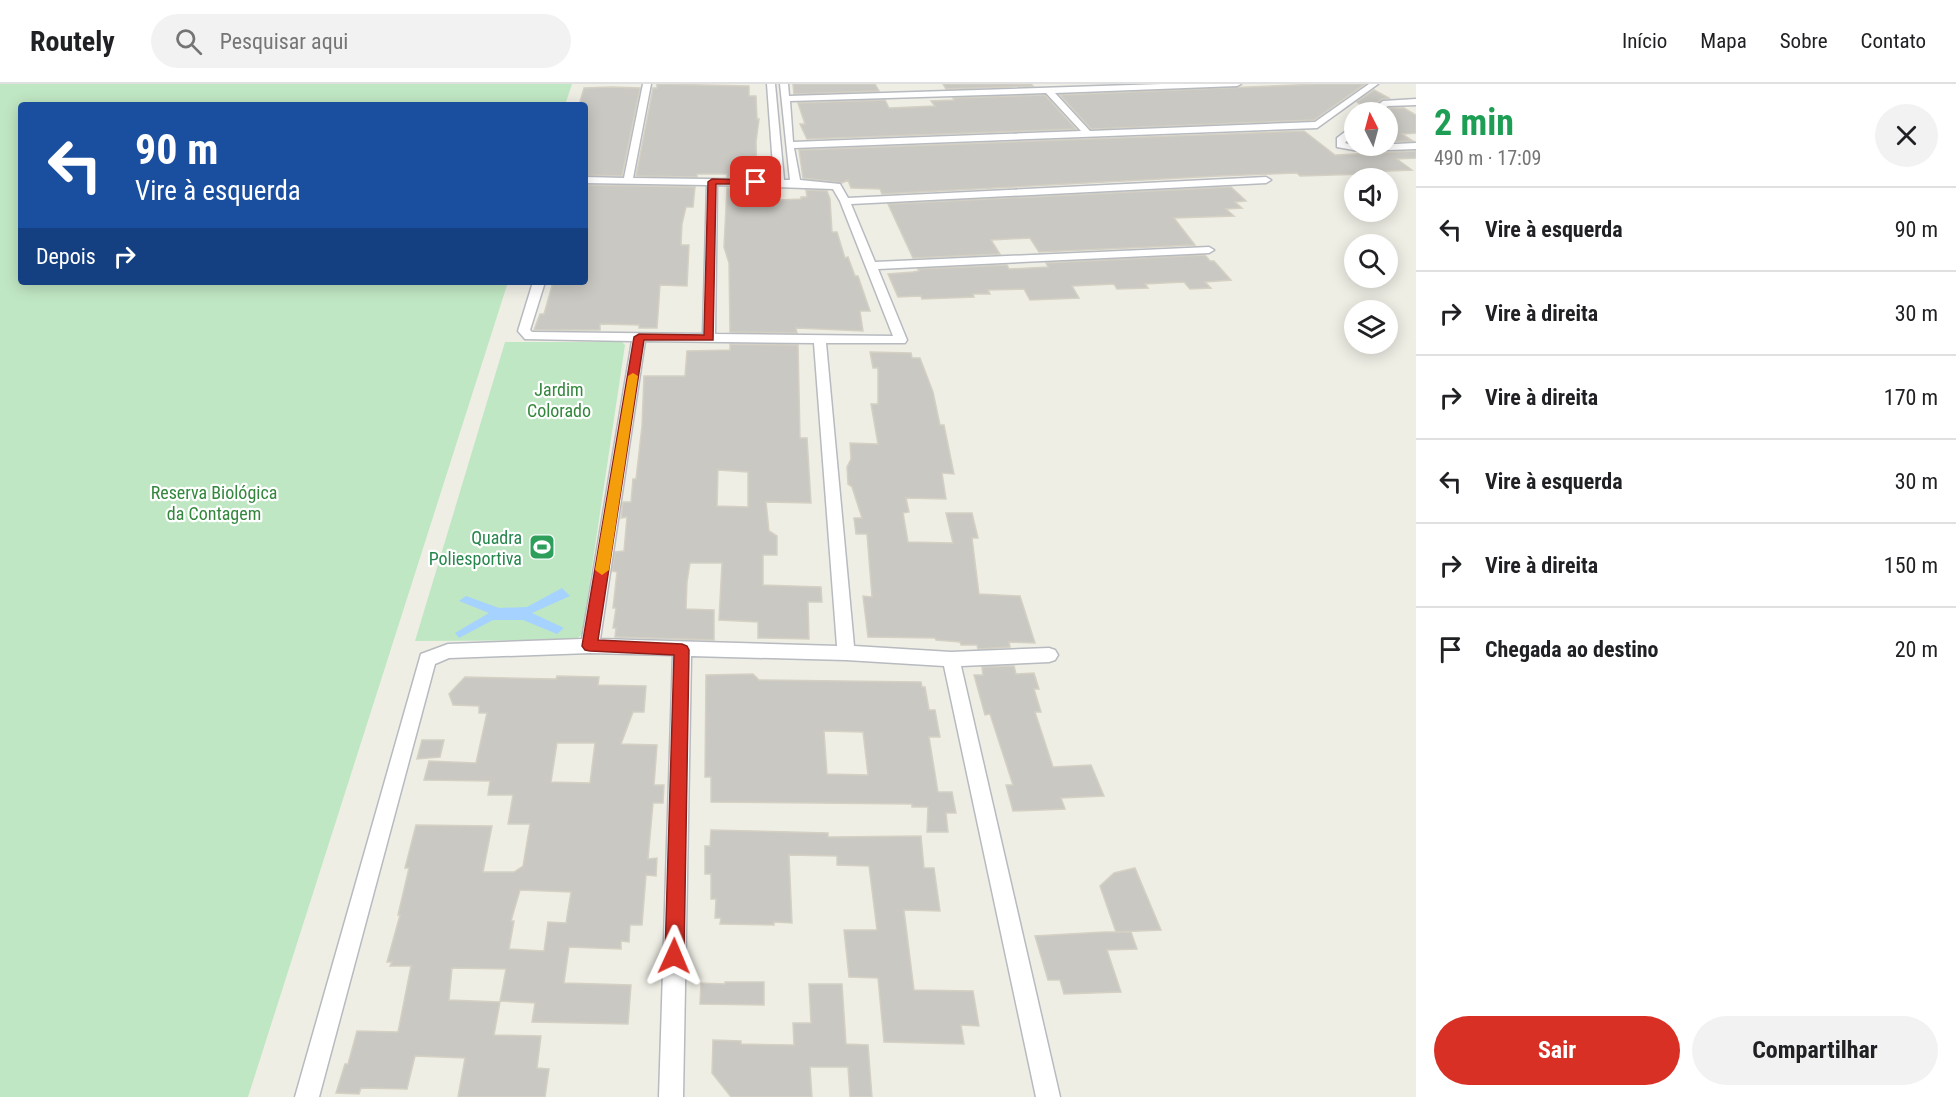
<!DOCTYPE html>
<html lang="pt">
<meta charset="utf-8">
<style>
:root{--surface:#fff;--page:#f2f2f2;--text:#202124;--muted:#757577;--line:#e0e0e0;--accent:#d93025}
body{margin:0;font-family:"Roboto Condensed",sans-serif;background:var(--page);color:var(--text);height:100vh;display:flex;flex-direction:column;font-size:22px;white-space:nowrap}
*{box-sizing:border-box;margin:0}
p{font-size:20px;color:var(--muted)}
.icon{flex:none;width:33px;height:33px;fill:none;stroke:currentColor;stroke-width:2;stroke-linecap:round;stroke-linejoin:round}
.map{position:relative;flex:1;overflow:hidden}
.details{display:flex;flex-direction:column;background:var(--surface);width:540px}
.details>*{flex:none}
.hud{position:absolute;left:18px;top:18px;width:570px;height:183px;border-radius:6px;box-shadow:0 3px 15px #0003;background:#1a4fa0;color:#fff;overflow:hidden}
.needle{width:39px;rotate:354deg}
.controls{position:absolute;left:1344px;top:18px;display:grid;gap:12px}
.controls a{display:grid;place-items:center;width:54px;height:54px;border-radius:50%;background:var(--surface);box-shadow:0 3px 15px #0003;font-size:30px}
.pin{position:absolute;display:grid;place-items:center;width:51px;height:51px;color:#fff;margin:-26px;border-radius:12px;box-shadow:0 3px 9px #0006}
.me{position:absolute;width:66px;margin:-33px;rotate:1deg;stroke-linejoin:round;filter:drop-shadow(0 0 4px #0008)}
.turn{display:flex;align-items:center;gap:21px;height:126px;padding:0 18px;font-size:27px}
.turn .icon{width:78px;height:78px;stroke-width:2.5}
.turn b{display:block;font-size:42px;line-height:51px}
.then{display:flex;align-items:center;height:57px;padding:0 18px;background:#0003;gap:12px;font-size:22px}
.round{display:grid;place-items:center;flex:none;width:63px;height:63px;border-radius:32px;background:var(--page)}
.summary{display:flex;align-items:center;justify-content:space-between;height:102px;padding:0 18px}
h1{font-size:36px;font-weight:700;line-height:45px;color:#1e9e55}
.button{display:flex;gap:12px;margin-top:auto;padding:12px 18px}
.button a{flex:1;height:69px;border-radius:36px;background:var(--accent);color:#fff;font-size:24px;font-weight:700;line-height:69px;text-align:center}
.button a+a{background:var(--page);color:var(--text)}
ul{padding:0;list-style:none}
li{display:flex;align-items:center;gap:18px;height:84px;padding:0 18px;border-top:2px solid var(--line)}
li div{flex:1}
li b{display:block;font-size:22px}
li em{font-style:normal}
header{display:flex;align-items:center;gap:36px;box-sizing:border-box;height:84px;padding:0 30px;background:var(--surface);border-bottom:2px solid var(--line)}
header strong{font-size:28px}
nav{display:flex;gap:33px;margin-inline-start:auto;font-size:21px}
.search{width:420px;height:54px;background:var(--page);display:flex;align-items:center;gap:15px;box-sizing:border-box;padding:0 21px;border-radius:33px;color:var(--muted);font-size:22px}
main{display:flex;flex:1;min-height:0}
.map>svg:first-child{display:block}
</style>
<header>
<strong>Routely</strong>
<div class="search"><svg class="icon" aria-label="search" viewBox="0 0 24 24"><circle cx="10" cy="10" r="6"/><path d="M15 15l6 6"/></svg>Pesquisar aqui</div>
<nav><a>Início</a><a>Mapa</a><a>Sobre</a><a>Contato</a></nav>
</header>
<main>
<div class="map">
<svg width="1416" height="1013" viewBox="0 0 1416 1013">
<rect width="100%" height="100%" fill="#efeee5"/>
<path fill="#c0e7c3" d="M0,0H572L565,21H21V198H508L248,1013H0Z
M505,258H622L625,261L582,550L576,556L415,557Z"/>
<path fill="#a5d2ff" d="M562,504L570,512L532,529L564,544L557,550L523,536H493L459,554L455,549L489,529L459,517L466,512L499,524L527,523Z"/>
<path fill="#cac8c2" stroke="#d4d0c3" stroke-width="1.5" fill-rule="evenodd" d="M657,0L749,2V12H756L757,35H759L756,58L757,94L727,93V90H697V93L636,92L653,4H657Z
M793,0H875L879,7L794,10Z
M943,0H1031L1033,2L946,5Z
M1320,0H1365L1314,36L1091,45L1060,11Z
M611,3L640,4L622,92L585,91V21H579L584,4Z
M1374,6L1389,14L1382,15L1368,26L1357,18Z
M1045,11L1076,45L807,55L800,40H805L798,19L885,16L889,24L935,22L931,17L954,16L953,14Z
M1389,24H1404L1416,31V49L1402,50L1413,57L1388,58V28H1382Z
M1304,47L1335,71L1416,67V74L1397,75L1412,86L1364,88L1366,90L1300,92L1297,89L1219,92L882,110L880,105L851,104L848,96L842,99L803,94L799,66Z
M585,101L695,103L693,123H686L682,140L681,161H689L687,202L660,201L657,244H639V241L600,240V246H534L540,230H544L553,198H585Z
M1231,103L1246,117L1235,118L1242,124L1226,125L1234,132L1174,134L1195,161L1039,168L1030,154L991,156L1000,170L913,174L888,120Z
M727,104L757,105L758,117L801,115V113H807L806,106L827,107L830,115L832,148H837L845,174L848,173L855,192H858L870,227H860L863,247L796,244L797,249L730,248L729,179L724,163Z
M1205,171L1210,177H1214L1231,196L1205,198L1211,204L1190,205L1184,198L1145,200L1148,204L1117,205L1114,200L1072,202L1079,214L1030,216L1024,205L988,206L990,210H973L974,213L922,215L921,212L898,213L888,190L913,188L919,187L918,185L1007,181L1009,185L1048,183L1046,179Z
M730,260L798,261L800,354H807L811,419L766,418L769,447L777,452V471H763V501L821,503L822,518H808L809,555L758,554V538L719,536L722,479H690L687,498L686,525L714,526V556L615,553L616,544H613L616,524H613L617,488L612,487L615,468L624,467L627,433L621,434L623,418H631L633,395H636L642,342L644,292H685L687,267L730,266ZM718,386L748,388V423L717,422Z
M870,268L911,269L912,274H920L933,308L940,341H944L954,390L942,389L946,415L906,414L909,428L903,429L908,458L953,459L946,429H972L978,454H972L979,510L1020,512L1035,559L1009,558L1010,563L978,565L977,561H961L960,558L936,556L935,554L868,553L863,512L872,513L867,450H856L854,434H862L852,403L848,400L847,383L851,375L850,359L878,360L871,320H878V284H873Z
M1014,582L1016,590L1034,589L1039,605H1034L1041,628H1035L1053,683L1091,681L1104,712L1061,714L1065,725L1013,727L1006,701H1013L990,630L985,631L974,591H983L982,583Z
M753,590L759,596L921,598L922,603H925L929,626H935L940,653H929L938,708H952L956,729H946L948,748H927L928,723H912V720L711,718V693H705L706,591ZM824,647L863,648L868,691L827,690Z
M557,592L599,593L598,601L646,602L644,628H633L621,660L657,661L654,701H664L663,719H653L648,775L657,774L656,792L646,791L642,841H630L629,858L621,857V865L569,863L564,899L631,901L628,940L532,938L535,919L500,917L506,885L452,884L449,916L500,918L494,951L541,952L537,984L549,985L545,1013H458L465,974L415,972L407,1005L361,1004L359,1010L336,1009L345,980H348L357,947L398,948L411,882H390L392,878H387L400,831H398L409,784H405L416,741L492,742L483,788H514L523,782L530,740H508L513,711H488L490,697L424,696L429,677L476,679L487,629H479V622L453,621L449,610L465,593L556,595ZM557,659H595L590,699L551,698ZM520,806L571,808L566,839L548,838L544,867L509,865L514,837H511Z
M422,656H444L440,673L417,675Z
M711,746L828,749V753L921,752L924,784H934L940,827L904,826L914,906L973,907L979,942L961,941L964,960L884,958L878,894L849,893L844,846H877L869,782L837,781V772L789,771L792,839L774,838V841L720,840L721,834H715L716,815H711V790H705V762H710Z
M1135,784L1161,846L1116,848L1100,802L1114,789Z
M1104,848H1131L1137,865L1107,866L1121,908L1064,910L1060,896H1048L1035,852Z
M725,898H764V921L700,920L701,899L725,900Z
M809,900H842L846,960L868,961L872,1013H850L848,983H810L812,1013H731L712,989L713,956L741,957V960L794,961L793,939H811Z"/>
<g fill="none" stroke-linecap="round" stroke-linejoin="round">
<g stroke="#b7babf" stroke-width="3">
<path id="street" d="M643,0H651L633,94L774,96L767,0H775L784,96H790L780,0H788L789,12L1162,0H1241L1237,2L1055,9L1090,47L1315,38L1369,0H1378L1317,44L794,64L800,96L840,100L848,114L1266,93L1271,96L1266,99L851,120L875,178L1209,163L1214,166L1209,169L878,185L907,256L905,259H826L854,562L951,568L1049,564L1055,566L1058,571L1055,576L1049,578L961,582L1060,1013H1036L944,582L846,576L691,572L683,1013H659L673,571L590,569L449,574L435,580L319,1013H295L421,570L448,560L582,555L632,257L525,255L518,247L533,198H545L530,246L532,248L703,250L707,101L585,99V93L624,94ZM1046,9L1081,47L793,58L790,17ZM717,101L833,105L840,117L893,252L715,250ZM645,257L814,259L837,562L600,555Z
M1416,15V21L1388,22L1378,28H1369L1383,17Z
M1354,41V48L1345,59L1354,62L1416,59V65L1359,67L1337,63V54Z"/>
</g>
<use href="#street" fill="#fff" fill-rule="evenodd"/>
</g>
<path fill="#d93025" stroke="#8d1f18" stroke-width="1.5" d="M712,95L756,96L761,98L756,100H716L713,256H644L598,556L682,560L687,562L689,566L684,872L681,878L674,881L668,878L665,872L674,571L590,567L585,566L582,562L634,253L639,250L704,251L708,98Z"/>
<path fill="#f59e0b" d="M633,289L638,292L609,486L602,491L595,486L628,292Z"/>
<defs>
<g id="stadium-square" transform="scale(1.35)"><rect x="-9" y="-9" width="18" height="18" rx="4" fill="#2e9e5b" stroke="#fff"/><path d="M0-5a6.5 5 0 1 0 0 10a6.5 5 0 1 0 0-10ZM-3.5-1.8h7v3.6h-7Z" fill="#fff"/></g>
</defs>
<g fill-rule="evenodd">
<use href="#stadium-square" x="542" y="463"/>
</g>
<g text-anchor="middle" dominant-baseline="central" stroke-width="4.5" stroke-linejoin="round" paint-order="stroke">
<g font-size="18" fill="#33863c" stroke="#fff">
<text x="559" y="305">Jardim<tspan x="559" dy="21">Colorado</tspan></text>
<text x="214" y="408">Reserva Biológica<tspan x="214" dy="21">da Contagem</tspan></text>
</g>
<g font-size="18" fill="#27864d" stroke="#fff" text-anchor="end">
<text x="522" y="453">Quadra<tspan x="522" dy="21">Poliesportiva</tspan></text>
</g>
</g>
</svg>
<div class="controls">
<a><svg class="needle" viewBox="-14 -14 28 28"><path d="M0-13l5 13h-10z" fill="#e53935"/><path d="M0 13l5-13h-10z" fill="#757577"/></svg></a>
<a><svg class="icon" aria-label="sound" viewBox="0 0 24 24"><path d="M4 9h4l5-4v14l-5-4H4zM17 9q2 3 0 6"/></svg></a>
<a><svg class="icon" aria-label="search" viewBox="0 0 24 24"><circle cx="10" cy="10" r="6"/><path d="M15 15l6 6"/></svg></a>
<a><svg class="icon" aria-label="layers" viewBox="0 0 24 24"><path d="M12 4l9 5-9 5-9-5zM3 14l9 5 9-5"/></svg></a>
</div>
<div class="pin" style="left:756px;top:98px;background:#d93025"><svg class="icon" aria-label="arrive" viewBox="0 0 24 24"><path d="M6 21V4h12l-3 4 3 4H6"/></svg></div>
<svg class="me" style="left:674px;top:872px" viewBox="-20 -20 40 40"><path d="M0-17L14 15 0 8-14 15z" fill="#d93025" stroke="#fff" stroke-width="4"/></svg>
<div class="hud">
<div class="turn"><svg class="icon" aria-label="left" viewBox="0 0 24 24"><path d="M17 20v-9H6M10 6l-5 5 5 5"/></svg><div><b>90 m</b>Vire à esquerda</div></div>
<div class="then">Depois<svg class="icon" aria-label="right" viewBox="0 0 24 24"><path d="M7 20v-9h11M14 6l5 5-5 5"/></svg></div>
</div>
</div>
<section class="details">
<div class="summary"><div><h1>2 min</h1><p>490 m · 17:09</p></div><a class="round"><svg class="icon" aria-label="close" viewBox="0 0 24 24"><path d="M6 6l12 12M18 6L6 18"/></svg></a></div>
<ul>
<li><svg class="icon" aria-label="left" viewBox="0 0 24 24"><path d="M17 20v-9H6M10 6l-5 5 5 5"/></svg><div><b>Vire à esquerda</b></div><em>90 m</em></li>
<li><svg class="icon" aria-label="right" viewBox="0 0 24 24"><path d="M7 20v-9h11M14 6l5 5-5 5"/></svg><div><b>Vire à direita</b></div><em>30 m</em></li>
<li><svg class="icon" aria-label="right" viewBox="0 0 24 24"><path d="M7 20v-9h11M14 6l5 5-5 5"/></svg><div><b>Vire à direita</b></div><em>170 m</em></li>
<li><svg class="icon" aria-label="left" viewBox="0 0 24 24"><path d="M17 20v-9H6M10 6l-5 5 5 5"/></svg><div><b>Vire à esquerda</b></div><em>30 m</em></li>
<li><svg class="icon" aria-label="right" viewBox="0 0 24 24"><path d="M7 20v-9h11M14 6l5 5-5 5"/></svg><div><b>Vire à direita</b></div><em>150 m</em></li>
<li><svg class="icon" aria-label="arrive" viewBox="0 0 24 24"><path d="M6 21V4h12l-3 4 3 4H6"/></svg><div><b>Chegada ao destino</b></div><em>20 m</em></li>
</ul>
<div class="button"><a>Sair</a><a>Compartilhar</a></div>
</section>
</main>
